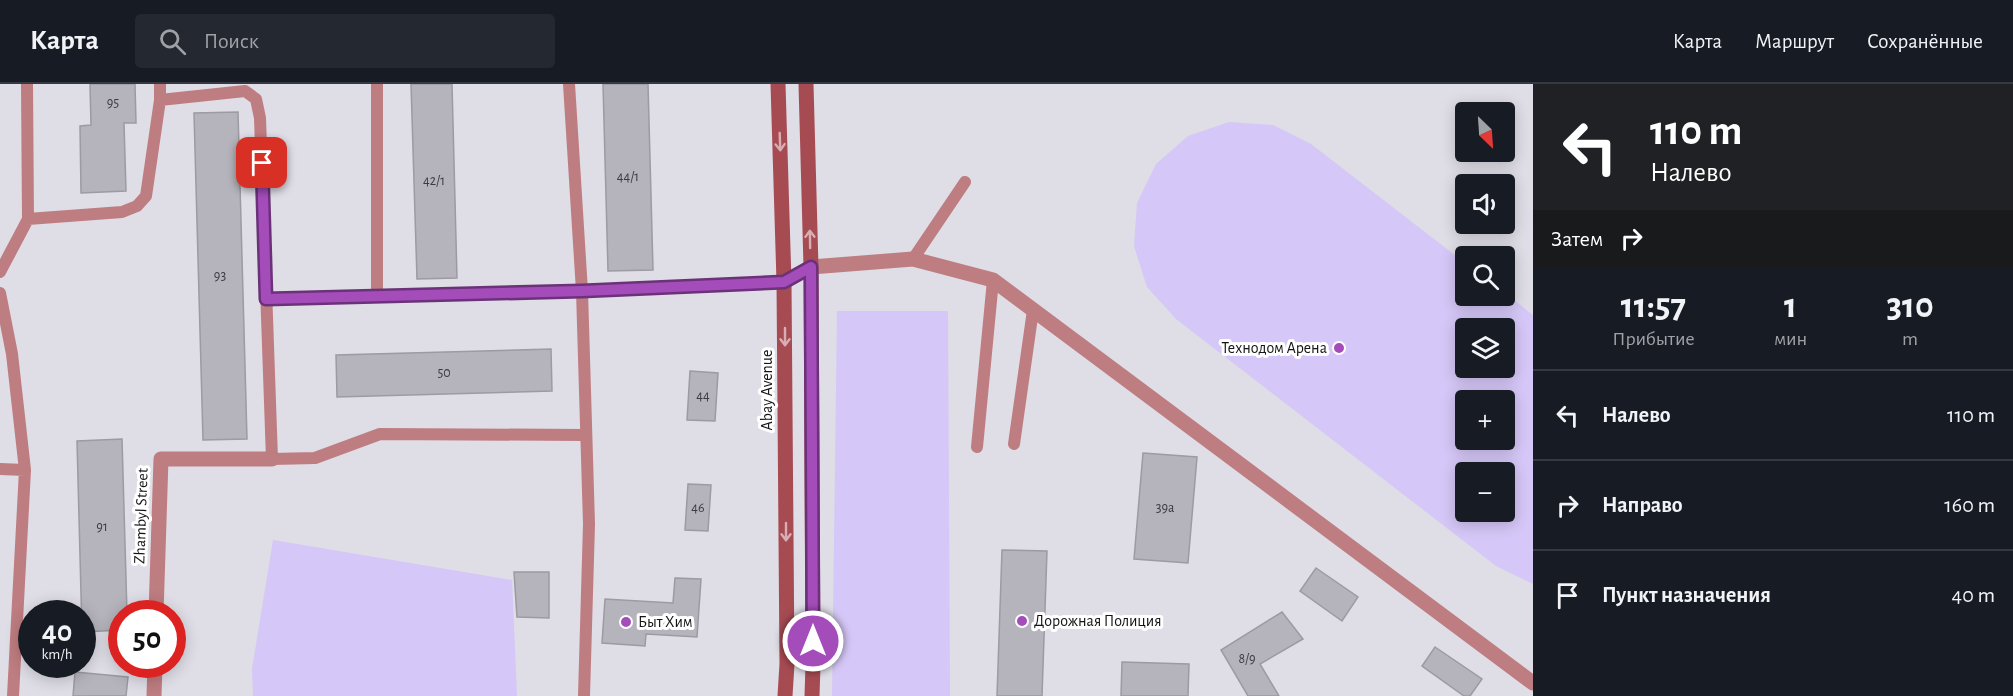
<!DOCTYPE html>
<html lang="ru">
<meta charset="utf-8">
<style>
:root{--surface:#171b24;--page:#242831;--text:#f1f3f6;--muted:#9ea1a6;--line:#363941}
body{margin:0;font-family:"Alegreya Sans",sans-serif;background:var(--page);color:var(--text);height:100vh;display:flex;flex-direction:column;font-size:22px;white-space:nowrap}
*{box-sizing:border-box;margin:0}
p{font-size:20px;color:var(--muted)}
.icon{flex:none;width:33px;height:33px;fill:none;stroke:currentColor;stroke-width:2;stroke-linecap:round;stroke-linejoin:round}
.map{position:relative;flex:1;overflow:hidden}
.side{display:flex;flex-direction:column;background:var(--surface);width:480px}
.side>*{flex:none}
.top-card{background:#202124;color:#fff;overflow:hidden}
.needle{width:39px;rotate:155deg}
.tools{position:absolute;left:1455px;top:18px;display:grid;gap:12px}
.tools a{display:grid;place-items:center;width:60px;height:60px;border-radius:6px;background:var(--surface);box-shadow:0 3px 15px #0003;font-size:30px}
.speed{position:absolute;left:18px;top:516px;display:flex;gap:12px;font-size:30px;font-weight:700;text-align:center}
.speed>*{display:grid;place-content:center;width:78px;height:78px;border-radius:50%;background:var(--surface);box-shadow:0 3px 15px #0003;line-height:1}
.speed small{font-size:15px;font-weight:400}
.speed .limit{border:9px solid #d22;background:#fff;color:#111}
.pin{position:absolute;display:grid;place-items:center;width:51px;height:51px;color:#fff;margin:-26px;border-radius:12px;box-shadow:0 3px 9px #0006}
.me{position:absolute;width:66px;margin:-33px;rotate:0deg;stroke-linejoin:round;filter:drop-shadow(0 0 4px #0008)}
.turn{display:flex;align-items:center;gap:21px;height:126px;padding:0 18px;font-size:27px}
.turn .icon{width:78px;height:78px;stroke-width:2.5}
.turn b{display:block;font-size:42px;line-height:51px}
.then{display:flex;align-items:center;height:57px;padding:0 18px;background:#0003;gap:12px;font-size:22px}
.eta{display:flex;justify-content:space-evenly;align-items:center;height:102px;text-align:center}
.eta b{font-size:36px;font-weight:700;line-height:42px}
ul{padding:0;list-style:none}
li{display:flex;align-items:center;gap:18px;height:90px;padding:0 18px;border-top:2px solid var(--line)}
li div{flex:1}
li b{display:block;font-size:22px}
li em{font-style:normal}
header{display:flex;align-items:center;gap:36px;box-sizing:border-box;height:84px;padding:0 30px;background:var(--surface);border-bottom:2px solid var(--line)}
header strong{font-size:28px}
nav{display:flex;gap:33px;margin-inline-start:auto;font-size:21px}
.search{width:420px;height:54px;background:var(--page);display:flex;align-items:center;gap:15px;box-sizing:border-box;padding:0 21px;border-radius:6px;color:var(--muted);font-size:22px}
main{display:flex;flex:1;min-height:0}
.map>svg:first-child{display:block}
</style>
<header>
<strong>Карта</strong>
<div class="search"><svg class="icon" aria-label="search" viewBox="0 0 24 24"><circle cx="10" cy="10" r="6"/><path d="M15 15l6 6"/></svg>Поиск</div>
<nav><a>Карта</a><a>Маршрут</a><a>Сохранённые</a></nav>
</header>
<main>
<div class="map">
<svg width="1533" height="612" viewBox="0 0 1533 612">
<rect width="100%" height="100%" fill="#dfdde6"/>
<path fill="#d5c7f7" fill-rule="evenodd" d="M1229,38L1273,41L1311,60L1465,179L1466,212H1504L1505,209L1533,231V500L1496,482L1176,235L1147,203L1134,162L1137,119L1156,80L1188,52ZM1466,244H1504V284H1466ZM1466,316H1504V356H1466ZM1466,388H1504V428H1466Z
M837,227H948L950,612H832Z
M273,456L512,496L517,612H253L252,585Z"/>
<path fill="#b5b3bb" stroke="#9c9aa2" stroke-width="1.5" d="M90,0H135L136,39H124L126,107L81,109L80,42L91,41Z
M411,0H452L457,194L417,195Z
M603,0H648L653,186L608,187Z
M238,28L247,355L203,356L194,29Z
M551,265L552,307L337,313L336,271Z
M690,287L718,289L715,337L687,336Z
M122,355L127,530H122V546L82,548L77,357Z
M1143,369L1197,373L1188,479L1134,475Z
M688,400L711,401L708,447L685,446Z
M1002,466L1047,467L1042,612H997Z
M1316,484L1358,513L1342,537L1300,507Z
M514,488H549V534L517,533Z
M675,494L701,495L697,553L646,550L645,562L602,559L605,515L673,519Z
M1282,528L1303,555L1260,580L1279,612H1248L1221,566Z
M1435,563L1482,595L1470,612H1464L1422,582Z
M1122,578L1189,580L1188,612H1121Z
M75,588L128,593L126,612H73Z"/>
<g fill="none" stroke-linecap="round" stroke-linejoin="round">
<path stroke="#be7d80" stroke-width="12" d="M377,0V212
M569,0L582,207L589,440L584,612
M160,16V0
M28,135L122,128L137,122L146,112L160,16L245,7L256,15L260,34L272,375L315,374L380,350L586,351
M913,175L965,98
M0,188L28,135L27,0
M0,209L12,270L25,386L13,612
M266,215L582,207L784,198
M1014,360L1033,226
M977,363L993,196
M0,385L25,386"/>
<path stroke="#be7d80" stroke-width="15" d="M784,198L811,183L913,175L993,196L1533,599
M156,530L161,375H272
M154,612L155,580"/>
<path stroke="#a74b53" stroke-width="15" d="M778,0L784,198L787,580L785,612
M806,0L811,183L813,581L812,612"/>
</g>
<defs><path id="oneway-shaft" d="M-6 0H5M1.5-3L5.5 0L1.5 3" fill="none" stroke-width="1.6" stroke-linecap="round" stroke-linejoin="round" transform="scale(1.5)"/></defs>
<g stroke="#d7aeb2">
<use href="#oneway-shaft" transform="translate(780 58) rotate(88)"/>
<use href="#oneway-shaft" transform="translate(810 155) rotate(-91)"/>
<use href="#oneway-shaft" transform="translate(785 253) rotate(90)"/>
<use href="#oneway-shaft" transform="translate(786 448) rotate(90)"/>
</g>
<g fill="none" stroke-linecap="round" stroke-linejoin="round">
<g stroke="#6b3279" stroke-width="15">
<path id="route" d="M262,79L266,215L582,207L784,198L811,183L813,557"/>
</g>
<use href="#route" stroke="#a44dba" stroke-width="10"/>
</g>
<g fill="#a44dba" stroke="#fff" stroke-width="2">
<circle cx="1339" cy="264" r="6"/>
<circle cx="1022" cy="537" r="6"/>
<circle cx="626" cy="538" r="6"/>
</g>
<g text-anchor="middle" dominant-baseline="central" stroke-width="6" stroke-linejoin="round" paint-order="stroke">
<g font-size="14" fill="#3c3b3f">
<text x="113" y="19">95</text>
<text x="628" y="93">44/1</text>
<text x="434" y="97">42/1</text>
<text x="220" y="192">93</text>
<text x="444" y="289">50</text>
<text x="703" y="312">44</text>
<text x="698" y="424">46</text>
<text x="1165" y="424">39а</text>
<text x="102" y="443">91</text>
<text x="1247" y="575">8/9</text>
</g>
<g font-size="16" fill="#141316" stroke="#fff" text-anchor="start">
<text x="1327" y="264" text-anchor="end">Технодом Арена</text>
<text x="1034" y="537">Дорожная Полиция</text>
<text x="638" y="538">Быт Хим</text>
</g>
<g font-size="16" fill="#141316" stroke="#fff">
<text transform="translate(767 306) rotate(-90)">Abay Avenue</text>
<text transform="translate(141 432) rotate(-88)">Zhambyl Street</text>
</g>
</g>
</svg>
<div class="tools">
<a><svg class="needle" viewBox="-14 -14 28 28"><path d="M0-13l5 13h-10z" fill="#e53935"/><path d="M0 13l5-13h-10z" fill="#9ea1a6"/></svg></a>
<a><svg class="icon" aria-label="sound" viewBox="0 0 24 24"><path d="M4 9h4l5-4v14l-5-4H4zM17 9q2 3 0 6"/></svg></a>
<a><svg class="icon" aria-label="search" viewBox="0 0 24 24"><circle cx="10" cy="10" r="6"/><path d="M15 15l6 6"/></svg></a>
<a><svg class="icon" aria-label="layers" viewBox="0 0 24 24"><path d="M12 4l9 5-9 5-9-5zM3 14l9 5 9-5"/></svg></a>
<a>+</a>
<a>−</a>
</div>
<div class="speed"><div>40<small>km/h</small></div><div class="limit">50</div></div>
<div class="pin" style="left:262px;top:79px;background:#d93025"><svg class="icon" aria-label="arrive" viewBox="0 0 24 24"><path d="M6 21V4h12l-3 4 3 4H6"/></svg></div>
<svg class="me" style="left:813px;top:557px" viewBox="-20 -20 40 40"><circle r="17" fill="#a44dba" stroke="#fff" stroke-width="3"/><path d="M0-11L8 9 0 5-8 9z" fill="#fff"/></svg>
</div>
<section class="side">
<div class="top-card">
<div class="turn"><svg class="icon" aria-label="left" viewBox="0 0 24 24"><path d="M17 20v-9H6M10 6l-5 5 5 5"/></svg><div><b>110 m</b>Налево</div></div>
<div class="then">Затем<svg class="icon" aria-label="right" viewBox="0 0 24 24"><path d="M7 20v-9h11M14 6l5 5-5 5"/></svg></div>
</div>
<div class="eta">
<div><b>11:57</b><p>Прибытие</p></div>
<div><b>1</b><p>мин</p></div>
<div><b>310</b><p>m</p></div>
</div>
<ul>
<li><svg class="icon" aria-label="left" viewBox="0 0 24 24"><path d="M17 20v-9H6M10 6l-5 5 5 5"/></svg><div><b>Налево</b></div><em>110 m</em></li>
<li><svg class="icon" aria-label="right" viewBox="0 0 24 24"><path d="M7 20v-9h11M14 6l5 5-5 5"/></svg><div><b>Направо</b></div><em>160 m</em></li>
<li><svg class="icon" aria-label="arrive" viewBox="0 0 24 24"><path d="M6 21V4h12l-3 4 3 4H6"/></svg><div><b>Пункт назначения</b></div><em>40 m</em></li>
</ul>
</section>
</main>
